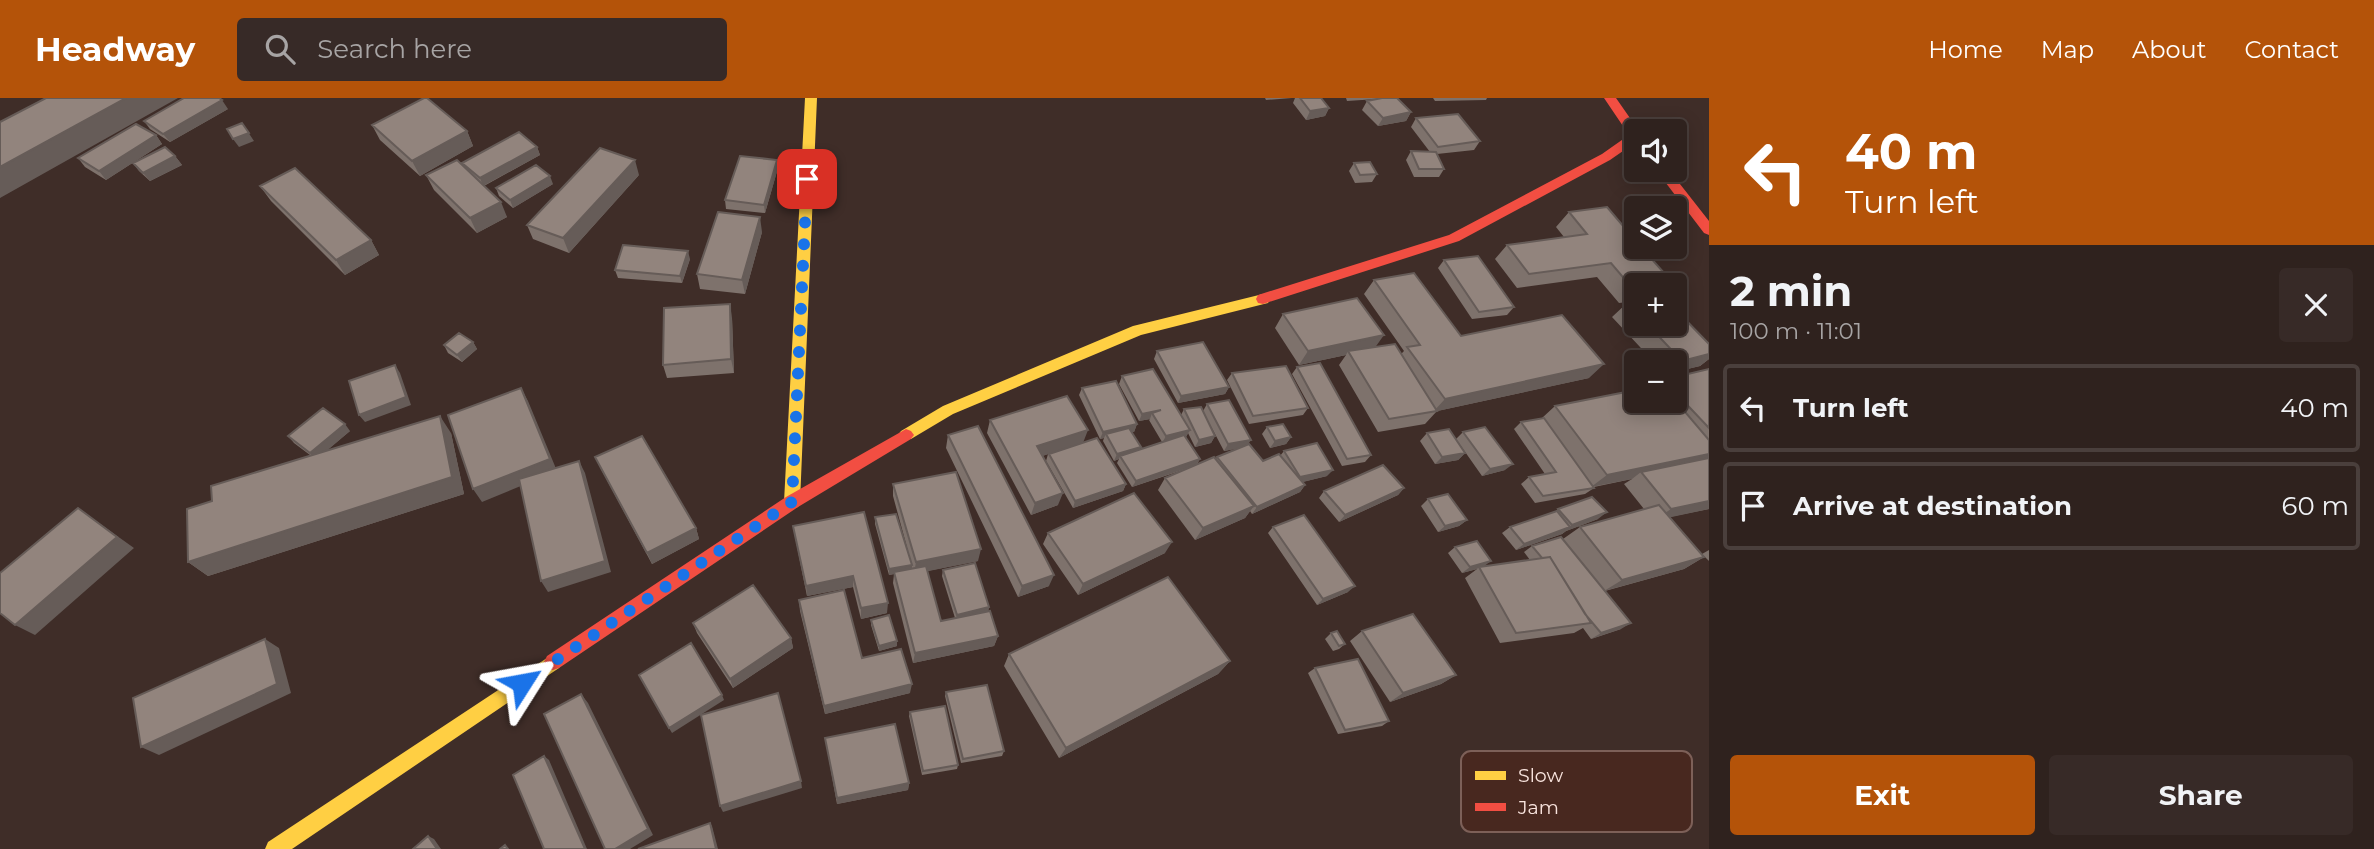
<!DOCTYPE html>
<meta charset="utf-8">
<style>
:root{--surface:#2f221e;--page:#372a27;--text:#f1f3f6;--muted:#a7a4a4;--line:#4a3f3c;--accent:#b45309}
body{margin:0;font-family:Montserrat,sans-serif;background:var(--page);color:var(--text);height:100vh;display:flex;flex-direction:column;font-size:26px;white-space:nowrap}
*{box-sizing:border-box;margin:0}
p{font-size:23px;color:var(--muted)}
.icon{flex:none;width:38px;height:38px;fill:none;stroke:currentColor;stroke-width:2;stroke-linecap:round;stroke-linejoin:round}
.map{position:relative;flex:1;overflow:hidden}
.side{display:flex;flex-direction:column;background:var(--surface);width:665px}
.side>*{flex:none}
.guide{background:#b45309;color:#fff;overflow:hidden}
.buttons{position:absolute;left:1624px;top:21px;display:grid;gap:14px}
.buttons a{display:grid;place-items:center;width:63px;height:63px;border-radius:7px;background:var(--surface);box-shadow:0 4px 18px #0003,0 0 0 2px var(--line);font-size:35px}
.pin{position:absolute;display:grid;place-items:center;width:60px;height:60px;color:#fff;margin:-30px;border-radius:14px;box-shadow:0 4px 10px #0006}
.me{position:absolute;width:77px;margin:-38px;rotate:56deg;stroke-linejoin:round;filter:drop-shadow(0 0 5px #0008)}
.turn{display:flex;align-items:center;gap:24px;height:147px;padding:0 21px;font-size:32px}
.turn .icon{width:91px;height:91px;stroke-width:2.5}
.turn b{display:block;font-size:49px;line-height:60px}
.round{display:grid;place-items:center;flex:none;width:74px;height:74px;border-radius:7px;background:var(--page)}
.overview{display:flex;align-items:center;justify-content:space-between;height:119px;padding:0 21px}
h1{font-size:42px;font-weight:700;line-height:52px}
.button{display:flex;gap:14px;margin-top:auto;padding:14px 21px}
.button a{flex:1;height:80px;border-radius:7px;background:var(--accent);color:#fff;font-size:28px;font-weight:700;line-height:80px;text-align:center}
.button a+a{background:var(--page);color:var(--text)}
ul{padding:0;list-style:none}
li{display:flex;align-items:center;gap:21px;height:88px;margin:0 14px 10px;padding:0 7px;border:4px solid var(--line);border-radius:7px}
li div{flex:1}
li b{display:block;font-size:26px}
li em{font-style:normal}
header{display:flex;align-items:center;gap:42px;box-sizing:border-box;height:98px;padding:0 35px;background:var(--accent);color:#fff}
header strong{font-size:33px}
nav{display:flex;gap:38px;margin-inline-start:auto;font-size:24px}
.search{width:490px;height:63px;background:var(--page);display:flex;align-items:center;gap:18px;box-sizing:border-box;padding:0 24px;border-radius:7px;color:var(--muted);font-size:26px}
main{display:flex;flex:1;min-height:0}
.map>svg:first-child{display:block}
</style>
<header>
<strong>Headway</strong>
<div class="search"><svg class="icon" aria-label="search" viewBox="0 0 24 24"><circle cx="10" cy="10" r="6"/><path d="M15 15l6 6"/></svg>Search here</div>
<nav><a>Home</a><a>Map</a><a>About</a><a>Contact</a></nav>
</header>
<main>
<div class="map">
<svg width="1709" height="751" viewBox="0 0 1709 751">
<rect width="100%" height="100%" fill="#3f2d28"/>
<g fill="none" stroke-linecap="round" stroke-linejoin="round">
<path fill="#ffcf43" fill-rule="evenodd" d="M805,0H817L800,404L798,409L792,411L786,409L784,404Z
M1263,196L1268,197L1270,201L1268,205L1141,237L953,316L911,341H901L898,337L901,333L943,308L1133,228Z
M553,556L559,558L562,564L559,570L292,751H265L268,744Z"/>
<path fill="#f24e42" fill-rule="evenodd" d="M1604,0H1616L1639,33H1636V44L1610,62L1459,143L1263,206L1258,205L1256,201L1258,197L1449,137L1602,56L1629,37Z
M1656,72H1669L1709,123V137L1704,135Z
M906,331L911,333L914,337L911,341L798,409L559,570L553,572L547,570L544,564L547,558L786,399Z"/>
</g>
<path fill="#7e726c" fill-rule="evenodd" d="M1265,0H1292L1266,2Z
M1295,0H1321L1329,10L1325,18L1306,22L1293,5Z
M1346,0H1397L1411,14L1406,23L1378,28L1362,12L1367,3L1377,1L1347,3Z
M1433,0H1487L1486,2L1435,3Z
M228,11L170,44L150,31L144,23Z
M1416,20L1480,43L1474,52L1437,56L1444,71L1439,79H1414L1406,62L1411,53L1430,54L1411,29Z
M372,27L467,33L473,48L420,78L380,42Z
M156,37L162,46L106,82L85,69L78,60Z
M537,49L540,57L484,88L507,119L477,135L434,92L426,77L464,69L462,65Z
M175,58L182,67L150,83L139,73L133,65Z
M777,62L778,70L765,115L726,111L725,102Z
M1354,65L1377,76L1372,84L1355,85L1349,73Z
M639,77L569,155L533,141L527,127Z
M553,86L513,110L499,98L496,90Z
M260,88L371,142L379,157L345,177L271,103Z
M1569,114L1673,185L1671,187H1636V203L1619,205L1597,179L1517,190L1495,161L1507,147L1564,139L1556,129Z
M762,134L745,196L700,191L697,176Z
M690,161L682,185L618,180L615,172Z
M1444,162L1514,209L1507,217L1472,221L1438,170Z
M1374,182L1461,238L1589,280L1437,313L1425,326L1378,334L1339,267L1346,257L1299,267L1275,230L1283,216L1375,249L1401,256L1404,253L1364,196Z
M1636,203V226H1675L1709,246V261L1700,268L1675,274V264H1654L1612,219L1627,205Z
M732,220L734,275L667,280L663,267Z
M473,244L477,251L462,264L448,255L444,247Z
M1157,253L1229,289L1225,296L1178,305L1154,261Z
M1297,269L1371,357L1365,364L1342,368L1292,276Z
M1709,271V411L1669,419L1704,459L1684,471L1605,493L1621,531L1591,541L1583,530L1574,535L1500,545L1465,480L1477,471L1462,475L1448,455L1455,449L1485,468L1530,462L1524,454L1532,448L1587,471L1563,441L1580,429L1644,411L1624,386L1632,381L1594,389V390L1585,396L1535,405L1521,386L1529,379L1545,376L1514,331L1521,324L1542,320L1555,308L1675,303V279Z
M1232,275L1308,310L1303,317L1249,326L1227,282Z
M1122,278L1181,317L1184,311L1203,313L1207,306L1263,363L1280,358L1284,353L1327,378L1302,384L1305,387L1300,394L1252,416L1250,413L1245,420L1195,442L1158,392L1165,380L1183,372L1132,389L1117,365L1119,361L1114,363L1103,343L1104,340L1100,341L1079,297L1082,290L1137,326L1134,334H1132L1140,352L1162,344L1149,322L1150,321L1139,323L1119,286ZM1206,319L1224,353L1239,350L1217,359L1216,361L1197,366L1200,361L1186,339L1188,335L1195,349L1211,345L1215,338Z
M990,322L1083,345L1126,386L1123,393L1073,410L1046,363L1048,356L1042,358L1058,407L1031,417L987,335Z
M1267,329L1291,339L1286,346L1270,350L1262,336Z
M350,333L327,352L451,335L464,396L208,478L188,464L212,403L310,357L294,345L288,338Z
M1463,334L1505,372L1482,378L1456,341Z
M1427,335L1465,355L1458,362L1435,366L1420,343Z
M948,337L1049,488L1018,499L946,350Z
M595,359L696,430L699,441L652,466L601,371Z
M893,386L978,463L927,473L941,523L955,520L942,478L943,472L989,509L988,513L998,538L994,548L913,565L893,485L894,476L889,477L875,426V419L908,453L893,398Z
M1404,390L1398,397L1339,424L1319,400L1324,393Z
M1428,401L1467,422L1459,428L1438,434L1421,408Z
M1558,411L1598,421L1566,433L1562,436L1516,452L1502,435L1510,429L1555,414Z
M864,414L887,515L861,521L853,489L807,498L795,439L793,428Z
M1273,429L1348,494L1317,507L1268,435Z
M1048,435L1165,455L1078,497L1043,446Z
M1709,452V463L1702,456Z
M799,502L862,560L910,595L825,616L800,513Z
M871,522L897,543V548L879,553L871,527Z
M693,525L791,540L793,550L733,590L697,535Z
M1362,533L1456,577L1441,586L1390,604L1350,543Z
M1331,535L1345,546L1339,551L1333,553L1325,541Z
M1009,556L1230,563L1218,576L1059,660L1004,568Z
M1315,570L1389,623L1382,628L1338,636L1308,575Z
M946,594L1004,653L1002,658L961,665L945,598Z
M910,614L958,667L957,671L922,677L909,618Z
M825,640L909,685L908,692L837,706Z"/>
<path fill="#665c58" d="M126,0H178L0,100V69Z
M222,2L228,11L170,44L163,36Z
M1329,10L1325,18L1306,22L1310,13Z
M1411,14L1406,23L1378,28L1383,20Z
M242,25L254,43L239,49L233,41Z
M467,33L473,48L420,78L412,63Z
M156,37L162,46L106,82L99,73Z
M537,49L540,57L483,88L480,80Z
M175,58L182,67L150,83L143,75Z
M635,62L639,77L569,155L563,140Z
M777,62L778,70L765,115L764,107Z
M550,78L553,86L513,110L510,102Z
M501,104L507,119L477,135L470,120Z
M760,119L762,134L745,196L742,182Z
M371,142L379,157L345,177L336,162Z
M688,153L690,161L682,185L680,178Z
M730,206L732,220L734,275L731,261Z
M1384,237L1374,251L1348,253L1346,257L1299,267L1308,253Z
M473,244L477,251L462,264L457,257Z
M1709,256V261L1700,268L1675,274V269L1682,263Z
M1604,266L1589,280L1433,314L1445,301Z
M395,267L400,275L411,307L365,324L359,317Z
M1229,289L1225,296L1178,305L1181,298Z
M521,290L528,303L557,373L482,404L473,391Z
M1161,312L1152,315L1150,321L1139,323L1142,316Z
M440,318L451,335L464,396L208,478L188,464Z
M345,326L350,333L316,362L310,355Z
M1137,326L1134,334L1107,339L1106,336L1104,340L1100,341L1103,334Z
M1088,332L1083,345L1033,361L1037,348Z
M1190,332L1186,339L1162,345L1166,338Z
M1215,338L1211,345L1195,349L1199,342Z
M1291,339L1286,346L1270,350L1275,343Z
M1251,342L1246,349L1224,353L1228,346Z
M1141,349L1138,356L1120,358L1119,361L1114,363L1117,356Z
M1465,355L1458,362L1435,366L1442,359Z
M1709,356V360L1641,374L1632,381L1591,389L1607,377Z
M1200,361L1196,367L1132,389L1136,383Z
M579,363L585,375L611,474L548,494L541,483Z
M1513,366L1505,372L1482,378L1490,371Z
M1333,372L1327,378L1295,386L1300,379Z
M1126,386L1123,393L1073,410L1075,403Z
M1305,387L1300,394L1252,416L1257,409Z
M1404,390L1398,397L1339,424L1345,417Z
M1063,395L1058,407L1031,417L1035,405Z
M1709,403V411L1653,423L1671,411Z
M1254,408L1245,420L1195,442L1203,430Z
M78,410L134,450L35,537L15,527Z
M1607,414L1598,421L1566,433L1562,436L1516,452L1524,446L1568,430L1572,427Z
M1467,422L1459,428L1438,434L1445,428Z
M696,430L699,441L652,466L647,455Z
M1172,444L1165,455L1078,497L1083,486Z
M981,451L978,463L914,476L916,464Z
M1704,459L1684,471L1604,493L1622,482Z
M1491,463L1483,469H1479L1477,471L1462,475L1470,469Z
M912,467V473L894,474V476L889,477V471Z
M1054,477L1049,488L1018,499L1022,488Z
M853,478V489L807,498L806,488Z
M1355,488L1348,494L1317,507L1323,501Z
M888,505L887,515L861,521V510Z
M989,509L988,515L955,523L957,517Z
M1631,525L1621,531L1591,541L1601,535Z
M998,538L994,548L913,565L915,555Z
M791,540L793,550L733,590L730,581Z
M265,541L279,550L291,595L159,657L141,649Z
M897,543V548L879,553V548Z
M1230,563L1218,576L1059,660L1066,650Z
M1456,577L1441,586L1390,604L1403,595Z
M912,586L910,595L825,616L824,608Z
M581,596L588,605L653,737L630,751H615Z
M722,597L724,602L672,635L669,630Z
M544,658L549,662L587,751H585Z
M801,683L802,690L723,714L720,708Z
M909,685L908,692L837,706V700Z
M710,725L712,728L718,751H716Z
M428,738L434,741L441,751H437Z"/>
<path fill="#92847d" stroke="#665c58" stroke-width="2" d="M46,0H126L0,69V24Z
M184,0H219L222,2L163,36L144,23Z
M424,0H427L467,33L412,63L372,27Z
M1300,0H1321L1329,10L1310,13Z
M1382,0H1397L1411,14L1383,20L1367,3Z
M1458,16L1480,43L1438,49L1416,20Z
M242,25L249,35L233,41L227,31Z
M136,26L156,37L99,73L78,60Z
M519,34L537,49L480,80L462,65Z
M165,49L175,58L143,75L133,65Z
M600,50L635,62L563,140L527,127Z
M1411,53L1436,54L1444,71H1419Z
M740,58L777,62L764,107L725,102Z
M457,62L501,104L470,120L426,77Z
M1370,64L1377,76L1360,77L1354,65Z
M536,67L550,78L510,102L496,90Z
M295,70L371,142L336,162L260,88Z
M1607,109L1636,143V149H1641L1673,185L1659,187H1636V190L1633,191L1611,165L1529,176L1507,147L1587,136L1569,114Z
M718,114L760,119L742,182L697,176Z
M623,147L688,153L680,178L615,172Z
M1478,158L1514,209L1479,214L1444,162Z
M1414,175L1461,238L1562,217L1604,266L1445,301L1407,249L1420,247L1374,182Z
M1357,200L1384,237L1308,253L1283,216Z
M1636,203V215L1627,205Z
M730,206L731,261L663,267L664,210Z
M1675,211L1709,246V256L1682,263L1647,226H1675Z
M459,235L473,244L457,257L444,247Z
M1203,244L1229,289L1181,298L1157,253Z
M1395,246L1437,313L1389,321L1348,253Z
M1320,265L1371,357L1347,361L1297,269Z
M395,267L406,299L359,317L349,283Z
M1286,268L1308,310L1253,318L1232,275Z
M1153,271L1190,332L1166,338L1152,315L1161,312L1142,316L1122,278Z
M1709,271V330L1675,294V279Z
M1116,283L1137,326L1103,334L1082,290Z
M521,290L550,361L473,391L448,317Z
M1636,292V303L1675,302L1709,342V356L1607,377L1555,308Z
M1067,298L1088,332L1037,348L1063,395L1035,405L990,322Z
M1229,302L1251,342L1228,346L1207,306Z
M1201,309L1215,338L1199,342L1184,311Z
M323,310L345,326L310,355L288,338Z
M440,318L452,379L188,464L187,411L212,403L211,388Z
M1544,320L1594,390L1543,398L1529,379L1556,374L1521,324Z
M1283,326L1291,339L1275,343L1267,329Z
M978,328L1054,477L1022,488L948,337Z
M1485,329L1513,366L1490,371L1463,334Z
M1129,330L1141,349L1117,356L1106,336Z
M1449,331L1465,355L1442,359L1427,335Z
M1184,337L1200,361L1136,383L1120,358Z
M642,338L696,430L647,455L595,359Z
M1097,340L1126,386L1075,403L1049,356Z
M1317,345L1333,372L1300,379L1284,353Z
M1249,346L1263,363L1279,356L1305,387L1257,409L1217,359Z
M1214,359L1254,408L1203,430L1165,380Z
M1709,360V403L1671,411L1641,374Z
M579,363L605,463L541,483L519,381Z
M1383,367L1404,390L1345,417L1324,393Z
M956,374L981,451L916,464L893,386Z
M1134,395L1172,444L1083,486L1048,435Z
M1448,396L1467,422L1445,428L1428,401Z
M1592,399L1607,414L1572,427L1558,411Z
M1659,407L1704,459L1622,482L1580,429Z
M78,410L117,439L15,527L0,515V475Z
M1557,413L1570,429L1524,446L1510,429Z
M864,414L888,505L861,510L853,478L806,488L793,428Z
M896,416L912,467L889,471L875,419Z
M1304,417L1355,488L1323,501L1273,429Z
M1561,439L1631,525L1601,535L1585,516L1550,459L1542,460L1532,448Z
M1477,443L1491,463L1470,469L1455,449Z
M1550,459L1591,525L1516,535L1479,469Z
M975,465L989,509L957,517L943,472Z
M926,468L941,523L990,513L998,538L915,555L894,474Z
M1168,479L1230,563L1066,650L1009,556Z
M753,487L791,540L730,581L693,525Z
M844,492L862,560L901,551L912,586L824,608L799,502Z
M1413,516L1456,577L1403,595L1362,533Z
M889,517L897,543L879,548L871,522Z
M1337,533L1345,546L1339,548L1331,535Z
M265,541L277,586L141,649L133,600Z
M691,545L722,597L669,630L639,577Z
M1358,561L1389,623L1345,632L1315,570Z
M987,587L1004,653L963,661L946,594Z
M778,595L801,683L720,708L701,617Z
M581,596L648,731L615,751H605L544,616Z
M945,608L958,667L923,673L910,614Z
M895,626L909,685L837,700L825,640Z
M544,658L585,751H544L513,677Z
M710,725L716,751H638Z
M428,738L437,751H413Z
M505,747L508,751H500Z"/>
<g fill="none" stroke-linecap="round" stroke-linejoin="round">
<path stroke="#1a73e8" stroke-width="12" stroke-dasharray="0 21.6" d="M522,585L792,404L807,81"/>
</g>
<rect x="1461" y="653" width="231" height="81" rx="10" fill="#48281f" stroke="#7d6058" stroke-width="2"/>
<rect x="1475" y="673" width="31" height="9" fill="#ffcf43"/>
<rect x="1475" y="705" width="31" height="8" fill="#f24e42"/>
<g font-size="19" fill="#f9e4de">
<text x="1518" y="684">Slow</text>
<text x="1518" y="716">Jam</text>
</g>
</svg>
<div class="buttons">
<a><svg class="icon" aria-label="sound" viewBox="0 0 24 24"><path d="M4 9h4l5-4v14l-5-4H4zM17 9q2 3 0 6"/></svg></a>
<a><svg class="icon" aria-label="layers" viewBox="0 0 24 24"><path d="M12 4l9 5-9 5-9-5zM3 14l9 5 9-5"/></svg></a>
<a>+</a>
<a>−</a>
</div>
<div class="pin" style="left:807px;top:81px;background:#d93025"><svg class="icon" aria-label="arrive" viewBox="0 0 24 24"><path d="M6 21V4h12l-3 4 3 4H6"/></svg></div>
<svg class="me" style="left:522px;top:585px" viewBox="-20 -20 40 40"><path d="M0-17L14 15 0 8-14 15z" fill="#1a73e8" stroke="#fff" stroke-width="4"/></svg>
</div>
<section class="side">
<div class="guide">
<div class="turn"><svg class="icon" aria-label="left" viewBox="0 0 24 24"><path d="M17 20v-9H6M10 6l-5 5 5 5"/></svg><div><b>40 m</b>Turn left</div></div>
</div>
<div class="overview"><div><h1>2 min</h1><p>100 m · 11:01</p></div><a class="round"><svg class="icon" aria-label="close" viewBox="0 0 24 24"><path d="M6 6l12 12M18 6L6 18"/></svg></a></div>
<ul>
<li><svg class="icon" aria-label="left" viewBox="0 0 24 24"><path d="M17 20v-9H6M10 6l-5 5 5 5"/></svg><div><b>Turn left</b></div><em>40 m</em></li>
<li><svg class="icon" aria-label="arrive" viewBox="0 0 24 24"><path d="M6 21V4h12l-3 4 3 4H6"/></svg><div><b>Arrive at destination</b></div><em>60 m</em></li>
</ul>
<div class="button"><a>Exit</a><a>Share</a></div>
</section>
</main>
